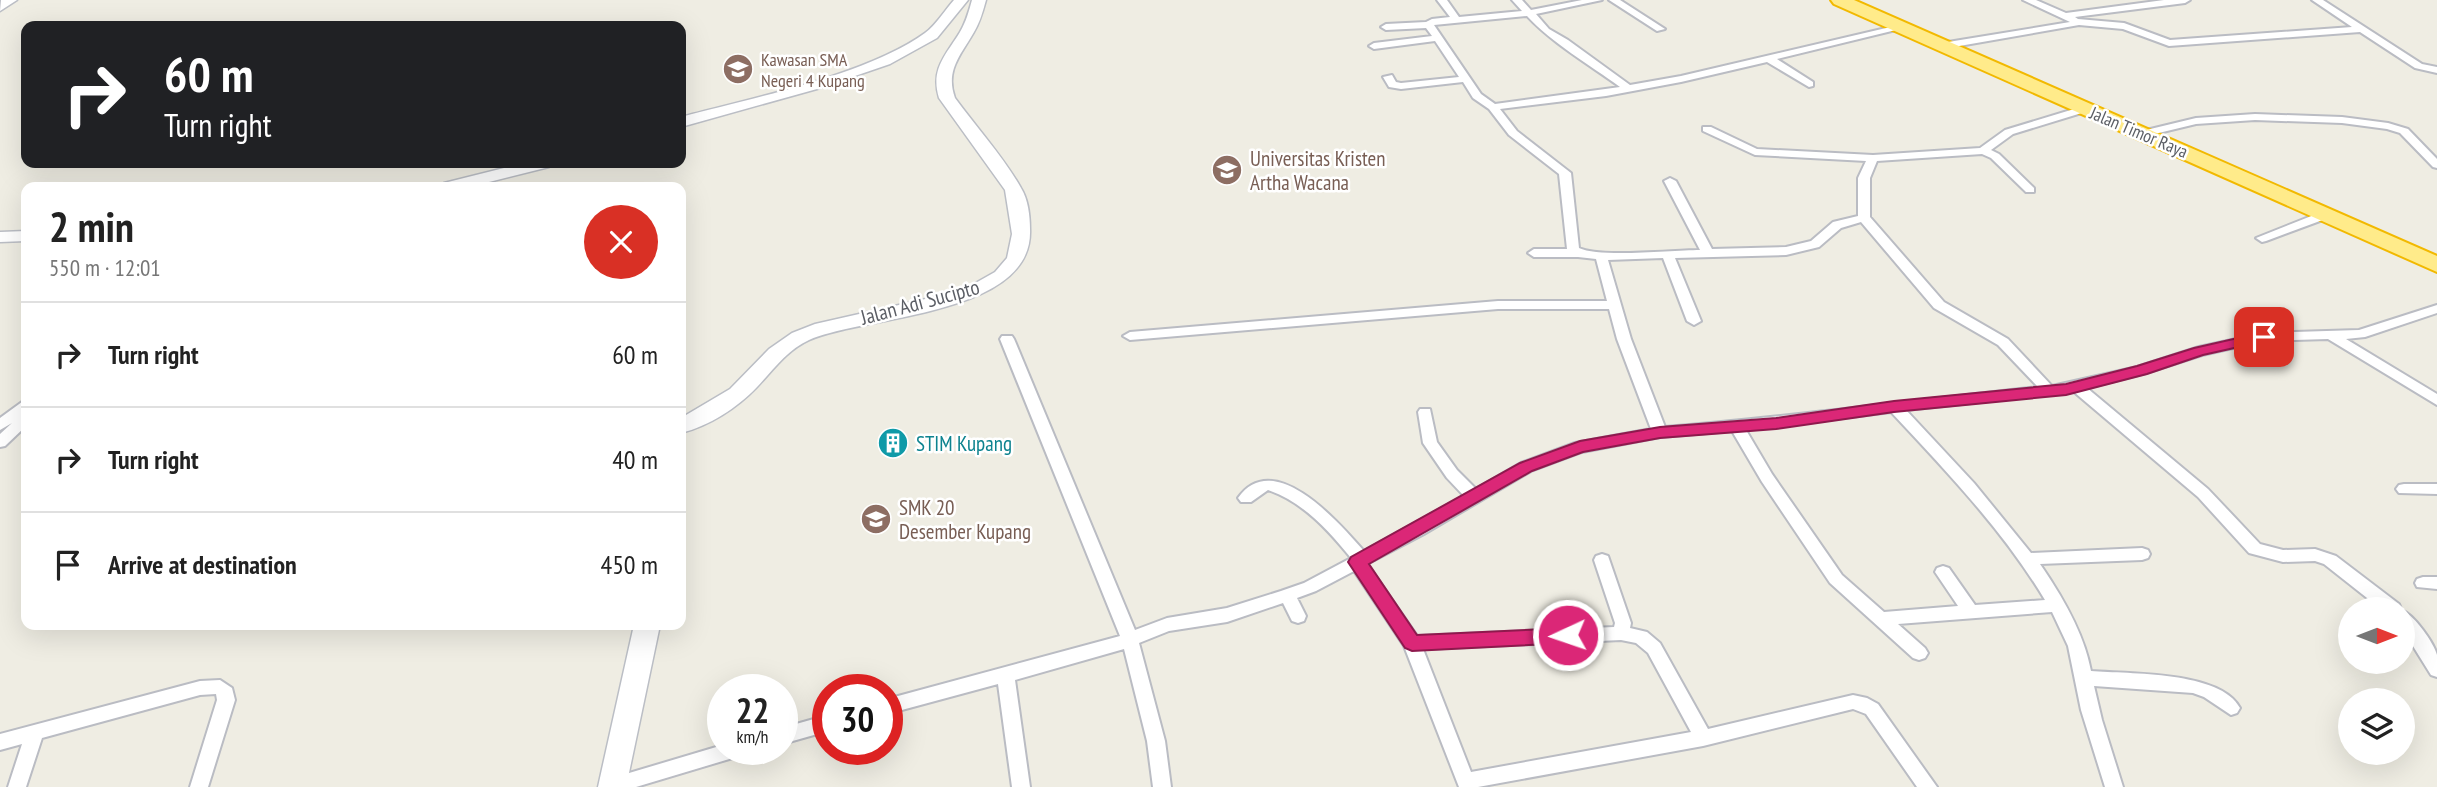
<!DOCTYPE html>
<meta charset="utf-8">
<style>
:root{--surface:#fff;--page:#f2f2f2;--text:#222;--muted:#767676;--line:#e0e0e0}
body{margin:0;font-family:"PT Sans Narrow",sans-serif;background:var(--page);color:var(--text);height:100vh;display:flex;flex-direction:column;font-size:26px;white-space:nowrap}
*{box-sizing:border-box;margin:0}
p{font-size:23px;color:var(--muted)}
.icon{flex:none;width:38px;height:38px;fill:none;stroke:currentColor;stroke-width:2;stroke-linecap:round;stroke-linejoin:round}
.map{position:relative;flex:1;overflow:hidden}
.panel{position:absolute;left:21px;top:182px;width:665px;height:448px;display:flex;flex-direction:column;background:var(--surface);border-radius:14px;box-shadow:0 7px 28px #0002}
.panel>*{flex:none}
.top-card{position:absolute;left:21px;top:21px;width:665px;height:147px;border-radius:14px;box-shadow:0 7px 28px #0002;background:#202124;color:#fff;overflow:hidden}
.needle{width:46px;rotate:90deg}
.controls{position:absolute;left:2338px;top:597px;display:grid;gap:14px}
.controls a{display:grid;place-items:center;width:77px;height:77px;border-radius:50%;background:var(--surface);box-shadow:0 7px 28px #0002;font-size:35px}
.speed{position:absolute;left:707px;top:674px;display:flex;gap:14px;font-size:35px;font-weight:700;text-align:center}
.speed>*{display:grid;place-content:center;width:91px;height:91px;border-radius:50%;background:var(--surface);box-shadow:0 7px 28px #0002;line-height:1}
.speed small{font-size:18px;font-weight:400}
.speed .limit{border:10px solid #d22;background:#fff;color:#111}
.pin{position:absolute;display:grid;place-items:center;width:60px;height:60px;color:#fff;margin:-30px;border-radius:14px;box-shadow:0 4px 10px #0006}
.me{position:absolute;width:77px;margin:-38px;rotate:267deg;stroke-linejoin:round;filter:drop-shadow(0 0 5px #0008)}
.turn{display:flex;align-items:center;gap:24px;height:147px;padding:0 28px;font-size:32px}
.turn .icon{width:91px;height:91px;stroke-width:2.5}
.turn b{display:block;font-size:49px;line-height:60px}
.round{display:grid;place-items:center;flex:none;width:74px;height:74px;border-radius:37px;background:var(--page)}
.head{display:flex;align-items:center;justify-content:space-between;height:119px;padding:0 28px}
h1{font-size:42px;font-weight:700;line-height:52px}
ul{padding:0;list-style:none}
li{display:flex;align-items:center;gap:21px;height:105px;padding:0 28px;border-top:2px solid var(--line)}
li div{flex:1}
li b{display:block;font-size:26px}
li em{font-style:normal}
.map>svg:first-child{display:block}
</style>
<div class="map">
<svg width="2437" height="787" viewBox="0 0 2437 787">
<rect width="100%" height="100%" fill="#efede3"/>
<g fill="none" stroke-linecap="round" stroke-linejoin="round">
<g stroke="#babcc3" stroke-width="4">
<path id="street" d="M1437,0H1447L1459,17L1522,11L1512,0H1522L1531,10L1582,0H1602L1536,14L1549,29L1568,40L1630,85L1681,76L1899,25L1904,28L1777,59L1813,82V86L1809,87L1767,62L1681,82L1606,96L1500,109L1517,131L1571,173L1579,248C1600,258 1673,250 1700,250L1664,181L1670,178L1676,181L1712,249L1786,247L1811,241L1833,222L1858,216V178L1866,161L1755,155L1703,131V127H1711L1757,149L1873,155L1980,148L2005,130L2084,106L2089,109L2088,111L2013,134L1991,150L1999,154L2034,188V192H2026L1991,158L1982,154L1877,161L1870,178V217L1944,302L2008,339L2052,386L2137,367L2199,347L2264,333L2359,330L2437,305V313L2365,337L2346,339L2437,394V405L2328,339L2264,341L2202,355L2146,373L2087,388L2208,489L2260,544L2283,550L2315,549L2336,556L2399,604L2401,609H2381L2324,564L2315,561L2283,562L2249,553L2198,497L2074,392L1906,410L1974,483L2031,553L2142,548L2148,550L2150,554L2148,558L2142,560L2040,564C2062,596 2084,633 2091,671C2129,674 2221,671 2240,708L2237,713L2231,715L2204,697L2193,693L2094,686L2102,720L2123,787H2105L2081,710L2068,646L2052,612L1898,624L1925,648L1928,653L1925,658L1919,660L1913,658L1830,583L1762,482L1732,431L1660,437L1582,452L1531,471L1424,534L1367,564L1417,636L1614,627L1615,623L1594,560L1596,556L1602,554L1608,556L1631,623L1630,628L1647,632L1660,643L1708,729L1853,695L1867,698L1878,704L1937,787H1917L1866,714L1853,709L1703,746L1478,787H1459L1404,646L1354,571L1316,591L1297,598L1306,616L1304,621L1298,623L1292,621L1283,603L1227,622L1169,631L1139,643L1165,741L1171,787H1153L1147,741L1124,649L1015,680L1030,787H1012L998,684L887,714V699L1120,636L1000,339L1002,336H1012L1014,339L1135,630L1167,618L1227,608L1281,591L1304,583L1351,558C1328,530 1303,502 1268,490L1251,502H1241L1238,498C1274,447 1339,523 1364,551L1464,496L1447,478L1423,443L1418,412L1420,409H1430L1437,442L1457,470L1476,489L1521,463L1575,443L1651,429L1617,339L1609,309H1498L1130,340L1123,336L1130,332L1498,301H1607L1596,259L1578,257H1534L1528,253L1534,249H1567L1559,174L1509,135L1489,109L1473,98L1463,82L1401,89L1389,87L1383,77L1392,75L1396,82L1401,83L1459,77L1435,41L1374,49L1369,46L1374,43L1432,36L1426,28L1386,30L1381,27L1386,24L1426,22L1432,19L1450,17ZM1527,16C1552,43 1590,65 1620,87L1495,104L1481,94L1434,25ZM1861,222L1934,308L1998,345L2038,387C1913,400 1790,417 1665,427L1631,339L1608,260L1663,258L1687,321L1694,325L1701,321L1675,258L1786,255L1819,247L1841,228ZM1891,412C1946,471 2003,530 2045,600L1975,605L1949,568L1943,566L1937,568L1935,572L1958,606L1884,612L1842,575L1772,474L1746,430ZM1621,640L1636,643L1648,653L1691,732L1471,772L1423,649Z
M1609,0H1620L1665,29L1657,31Z
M2023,0H2036L2066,13L2164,0H2190L2185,3L2075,17L2078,19L2124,23L2170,40L2352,27L2312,0H2323L2422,64L2437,67V73L2415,68L2360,32L2169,46L2123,29L2079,25L1942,49L1937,46L1942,43L2070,22Z
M2255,114L2342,117L2388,123L2408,129L2437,159V168L2433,167L2400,133L2387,129L2342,123L2255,120L2196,124L2142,137L2137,134L2138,132L2196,118Z
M2324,211L2328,212V218L2266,241L2262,242L2256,238Z
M26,399V411L23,414L26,413V426L5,446L0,447V434L12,423L0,430V418Z
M2404,484H2437V494L2399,493L2396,489L2399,485Z
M2423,577H2437V589L2417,587L2415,583L2417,579Z
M2403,611C2414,615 2434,643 2437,655C2437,661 2437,670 2437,677L2431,675L2403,630Z
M220,680L232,688L235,700L208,787H190L217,700L216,694L200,695L42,738L26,787H8L22,744L0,750V734L200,681Z
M828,715V731L782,744V728Z
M723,745V749H745L742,755L736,757L636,787H600L602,781L609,779Z"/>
</g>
<g stroke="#bbbec5" stroke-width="3">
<path id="secondary" d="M17,0L0,11L1,0Z
M954,0H968L937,38L890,64L817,89L681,127V117C752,98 867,75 925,33C936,25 945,10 954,0Z
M972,0H986C983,11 980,22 974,32C961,55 945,70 955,98C976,127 1003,156 1021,188C1028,199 1030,216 1030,229C1034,316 867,315 809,340C787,350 773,370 757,387C737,408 709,426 681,433V418L730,389L769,349L792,333L815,324L943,295L972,285L995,272L1007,258L1012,234L1005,190L939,98C930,69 946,55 960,32C966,22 969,11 972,0Z
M524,163H551L549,167L469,187H441L444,183Z
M26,231V241L0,242V232Z
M634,625H660L626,787H598Z"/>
</g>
<g stroke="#f2b900" stroke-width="4">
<path id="highway" d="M1831,0H1854L2437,256V272L1834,4Z"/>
</g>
<use href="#street" fill="#fff" fill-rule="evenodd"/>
<use href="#secondary" fill="#fff" fill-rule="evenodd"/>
<use href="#highway" fill="#ffeb8a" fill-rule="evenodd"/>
</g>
<path fill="#db2777" stroke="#8e194d" stroke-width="2" d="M2264,332L2272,337L2270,340L2203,355L2147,374L2066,395L1894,412L1776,429L1660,438L1583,452L1532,471L1369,564L1417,635L1568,628L1575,630L1578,635L1575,641L1568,643L1412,651L1405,648L1348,562L1351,557L1520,463L1580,441L1660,427L1776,418L1894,401L2066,384L2137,366L2194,348Z"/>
<defs>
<g id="school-disc" transform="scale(1.575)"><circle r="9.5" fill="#8d6e63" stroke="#fff"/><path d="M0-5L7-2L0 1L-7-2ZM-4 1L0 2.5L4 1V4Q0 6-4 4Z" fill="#fff"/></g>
<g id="university-disc" transform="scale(1.575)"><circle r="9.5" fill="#8d6e63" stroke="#fff"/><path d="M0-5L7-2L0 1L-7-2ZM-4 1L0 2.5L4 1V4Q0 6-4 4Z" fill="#fff"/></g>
<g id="building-disc" transform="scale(1.575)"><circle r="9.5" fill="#0f9aa8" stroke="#fff"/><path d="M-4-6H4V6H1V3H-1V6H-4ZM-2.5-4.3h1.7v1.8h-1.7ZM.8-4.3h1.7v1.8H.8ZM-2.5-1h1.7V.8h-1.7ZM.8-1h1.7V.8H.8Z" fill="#fff"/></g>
</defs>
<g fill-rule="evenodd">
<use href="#school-disc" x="738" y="69"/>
<use href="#university-disc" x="1227" y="170"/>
<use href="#building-disc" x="893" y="443"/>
<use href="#school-disc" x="876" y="519"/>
</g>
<g text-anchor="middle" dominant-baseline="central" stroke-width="5" stroke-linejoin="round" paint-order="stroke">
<g font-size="18" fill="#785e54" stroke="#fff" text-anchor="start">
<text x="761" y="59">Kawasan SMA<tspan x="761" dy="21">Negeri 4 Kupang</tspan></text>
</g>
<g font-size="18" fill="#5b5e65" stroke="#fff">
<text transform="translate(2139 132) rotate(23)">Jalan Timor Raya</text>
</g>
<g font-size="21" fill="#785e54" stroke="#fff" text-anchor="start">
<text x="1250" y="158">Universitas Kristen<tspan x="1250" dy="24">Artha Wacana</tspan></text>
<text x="899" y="507">SMK 20<tspan x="899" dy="24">Desember Kupang</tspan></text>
</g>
<g font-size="21" fill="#5b5e65" stroke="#fff">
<text transform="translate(920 302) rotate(-15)">Jalan Adi Sucipto</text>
</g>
<g font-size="21" fill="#0d838f" stroke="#fff" text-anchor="start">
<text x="916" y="443">STIM Kupang</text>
</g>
</g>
</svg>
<div class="controls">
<a><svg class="needle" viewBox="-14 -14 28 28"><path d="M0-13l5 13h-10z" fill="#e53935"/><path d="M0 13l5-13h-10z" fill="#767676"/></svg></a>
<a><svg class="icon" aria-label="layers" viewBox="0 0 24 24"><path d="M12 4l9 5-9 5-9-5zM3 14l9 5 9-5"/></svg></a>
</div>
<div class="speed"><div>22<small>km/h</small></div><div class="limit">30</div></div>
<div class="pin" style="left:2264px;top:337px;background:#d93025"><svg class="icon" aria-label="arrive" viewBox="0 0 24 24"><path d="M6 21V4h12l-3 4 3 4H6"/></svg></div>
<svg class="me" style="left:1568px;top:635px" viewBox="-20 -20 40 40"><circle r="17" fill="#db2777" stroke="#fff" stroke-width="3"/><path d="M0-11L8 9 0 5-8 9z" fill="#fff"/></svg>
<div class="top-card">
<div class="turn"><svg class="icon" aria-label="right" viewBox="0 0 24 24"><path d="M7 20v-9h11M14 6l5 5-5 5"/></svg><div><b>60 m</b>Turn right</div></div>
</div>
<section class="panel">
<div class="head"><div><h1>2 min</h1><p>550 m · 12:01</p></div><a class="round" style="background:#d93025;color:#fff"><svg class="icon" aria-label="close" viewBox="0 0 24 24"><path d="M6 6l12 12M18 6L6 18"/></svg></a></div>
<ul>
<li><svg class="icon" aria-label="right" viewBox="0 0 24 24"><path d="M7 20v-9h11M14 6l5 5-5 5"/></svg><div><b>Turn right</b></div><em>60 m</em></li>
<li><svg class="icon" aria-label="right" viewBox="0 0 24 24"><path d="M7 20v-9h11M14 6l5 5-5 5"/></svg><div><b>Turn right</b></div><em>40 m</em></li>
<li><svg class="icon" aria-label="arrive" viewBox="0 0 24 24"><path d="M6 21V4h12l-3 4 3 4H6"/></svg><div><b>Arrive at destination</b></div><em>450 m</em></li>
</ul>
</section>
</div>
